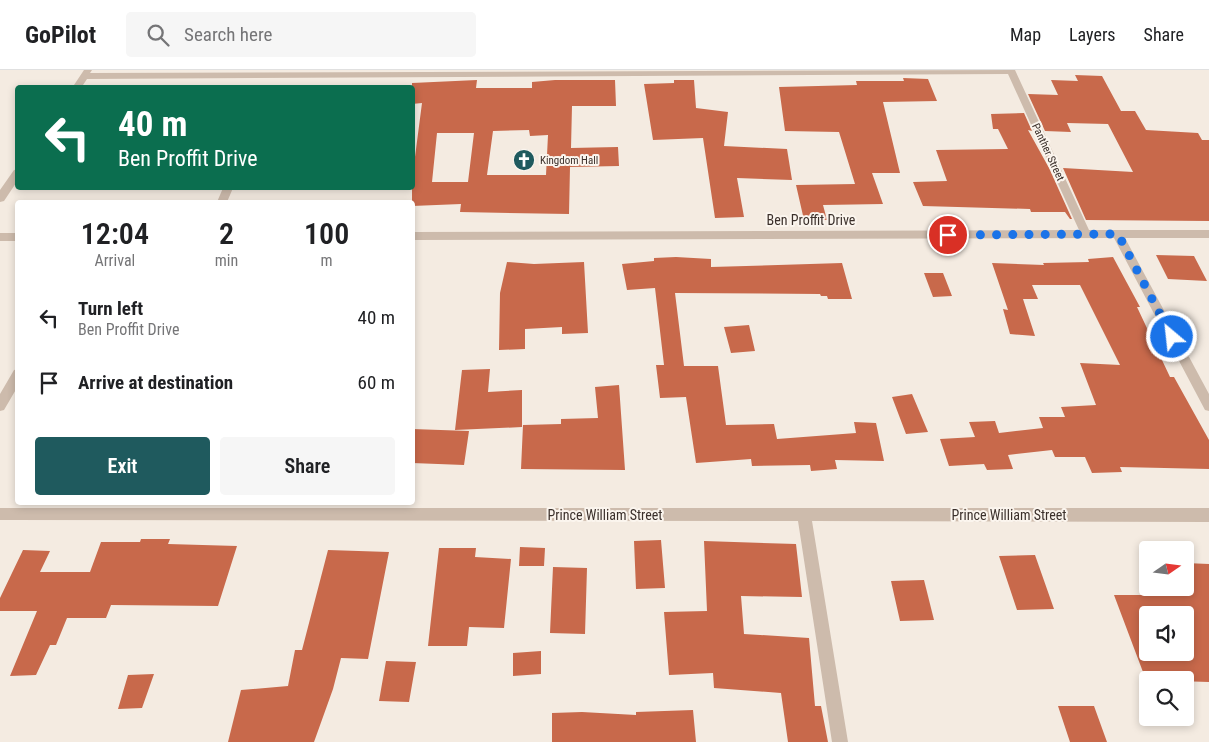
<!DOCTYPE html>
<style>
:root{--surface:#fff;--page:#f6f6f6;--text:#202124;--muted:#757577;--line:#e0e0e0;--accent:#1f5a5e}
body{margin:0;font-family:"Roboto Condensed",sans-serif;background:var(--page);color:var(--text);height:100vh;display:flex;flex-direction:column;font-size:19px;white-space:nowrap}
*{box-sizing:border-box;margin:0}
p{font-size:16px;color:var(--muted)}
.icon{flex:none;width:28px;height:28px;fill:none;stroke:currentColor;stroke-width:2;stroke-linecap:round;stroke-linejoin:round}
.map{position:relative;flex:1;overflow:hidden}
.details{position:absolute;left:15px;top:130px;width:400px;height:305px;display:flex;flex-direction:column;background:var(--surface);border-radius:5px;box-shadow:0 2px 8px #0003}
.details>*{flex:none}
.top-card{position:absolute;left:15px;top:15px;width:400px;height:105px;border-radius:5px;box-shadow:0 2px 8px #0003;background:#0b6e4f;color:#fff;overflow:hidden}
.needle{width:32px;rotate:76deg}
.tools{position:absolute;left:1139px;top:471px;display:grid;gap:10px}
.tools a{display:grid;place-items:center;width:55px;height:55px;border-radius:5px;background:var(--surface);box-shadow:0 2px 8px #0003;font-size:25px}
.pin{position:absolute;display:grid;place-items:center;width:42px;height:42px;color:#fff;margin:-21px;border:2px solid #fff;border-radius:50%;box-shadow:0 1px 5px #0007}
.me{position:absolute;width:55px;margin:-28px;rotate:332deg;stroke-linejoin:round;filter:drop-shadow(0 0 4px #0008)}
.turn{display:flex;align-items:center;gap:18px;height:105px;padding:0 20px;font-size:22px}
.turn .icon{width:65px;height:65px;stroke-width:2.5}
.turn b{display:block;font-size:35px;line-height:42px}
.eta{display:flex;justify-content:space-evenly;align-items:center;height:85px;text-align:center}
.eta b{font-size:30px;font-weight:600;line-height:35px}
.primary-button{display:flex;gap:10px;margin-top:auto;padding:10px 20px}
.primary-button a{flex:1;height:58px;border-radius:5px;background:var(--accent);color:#fff;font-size:20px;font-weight:600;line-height:58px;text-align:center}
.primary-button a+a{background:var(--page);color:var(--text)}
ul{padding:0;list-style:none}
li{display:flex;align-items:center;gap:15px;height:65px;padding:0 20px}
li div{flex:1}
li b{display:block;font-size:19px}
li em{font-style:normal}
header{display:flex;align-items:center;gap:30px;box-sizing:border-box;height:70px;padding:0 25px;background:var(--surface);border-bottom:1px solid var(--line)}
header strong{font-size:24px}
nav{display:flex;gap:28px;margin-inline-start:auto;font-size:18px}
.search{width:350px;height:45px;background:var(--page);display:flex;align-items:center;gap:12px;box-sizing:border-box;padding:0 18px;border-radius:5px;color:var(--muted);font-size:19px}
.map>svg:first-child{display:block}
</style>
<header>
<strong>GoPilot</strong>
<div class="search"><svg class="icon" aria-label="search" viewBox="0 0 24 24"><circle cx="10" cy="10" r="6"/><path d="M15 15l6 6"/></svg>Search here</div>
<nav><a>Map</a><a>Layers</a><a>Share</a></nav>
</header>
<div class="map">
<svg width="1209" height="672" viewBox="0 0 1209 672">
<rect width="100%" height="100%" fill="#f4ebe1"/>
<path fill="#c8694b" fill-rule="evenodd" d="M1075,5L1102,6L1121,41H1135L1146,60L1198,63L1202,70H1209V151L1086,150L1063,98L1133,102L1108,54L1067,53L1071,62L1045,61L1028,24L1058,25L1051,10L1078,11Z
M903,8L928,9L937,31L883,32L900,103H872L883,134L823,135L827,150H804L796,115L855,114L839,62L785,61L779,17L857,15L856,11H904Z
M477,10L476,18H532V12L555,10H615L616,36H572L571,78L618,77L619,96L570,97L569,144L460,142L461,134L412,136V110L422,33L412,34V13ZM529,60L530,66L548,65L546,105H487L493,61ZM437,63H474L468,112H432Z
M674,10H694L696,38L728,42L724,76L787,79L792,110L737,108L744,147L715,148L703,68L653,70L644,14L674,13Z
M1024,43L1032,61L1028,60L1049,98L1072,149H1070L1065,142H1031L1030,139L923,136L913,112L947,111L936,80L1008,79L998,59H993L991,44Z
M1156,185L1194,186L1207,211L1168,209Z
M676,187L711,189V197L842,193L852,229H828L827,226H821L820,224L675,223L684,296H718L726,355L774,354L777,369L856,363L854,352L876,353L884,391L835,390L837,399L811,401L810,395L752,396L751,389L696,393L686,327L660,328L656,295H664L655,218L627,220L622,194L654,191V188Z
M1113,187L1140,237H1137L1170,307H1174L1209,370V399L1120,397L1122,402L1092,403L1085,387H1055L1052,380L1008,385L1013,399L987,400L984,394L949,396L940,369L975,367L969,352L995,351L999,363L1043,358L1039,347H1065L1061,337L1096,335L1080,293L1120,295L1080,215H1032L1038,229H1023L1035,266L1010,264L1003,239L1008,240L992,193L1044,195L1043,193L1089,192L1088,189Z
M507,192L534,194L584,192L588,263L562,264V257L525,259V279L499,280L500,223Z
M924,203H943L952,226L933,227Z
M749,255L755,281L731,283L724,257Z
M490,299L488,322L522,320V357L455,360L462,300Z
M619,315L625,400L521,399L523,355L561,354V349L598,348L595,317Z
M912,324L928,362L906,364L892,327Z
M412,359L469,361L464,395L412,393Z
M141,469H170L168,474L237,476L218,536L111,535L106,548H67L56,575H50L36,605L10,606L37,541H0V528L23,480L50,481L40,502H90L101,472H140Z
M661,470L665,518L636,519L634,471Z
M704,471L796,474L802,527L741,526L744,564L809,568L815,636H821L828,672H788L781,623L714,618L713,603L669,605L664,542L707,541Z
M520,477L545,478L544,496H519Z
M439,478H476L475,487L511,489L504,558L469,557L467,576H428Z
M328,480L389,482L368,589L341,588L333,619L314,672H228L241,620L288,616L295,580H302Z
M1035,485L1054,539L1017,540L999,486Z
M1185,493L1209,494V612L1146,610L1114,525H1185ZM1148,545H1185V582H1148Z
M553,497L587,498L585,564L550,563Z
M924,510L934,550L900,551L891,511Z
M541,581V604L513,606V583Z
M386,591L416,592L409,632L379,631Z
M154,604L142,638L118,639L128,605Z
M1058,636H1094L1107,672H1070Z
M693,640L696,672H552V643L582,642L636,645V642Z"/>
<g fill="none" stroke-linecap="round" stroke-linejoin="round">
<path fill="#cdbbac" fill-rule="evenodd" d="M84,0H92L90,3L1015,0L1089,160H1209V168H1125L1209,324V341L1205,340L1114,168L412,170V162L1079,160L1008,4L87,9L81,18H72Z
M18,99V110L4,131L0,132V120L14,100Z
M223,118H233L227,132H217Z
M0,163H18V171H0Z
M18,299V316L4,340L0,341V324L14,300Z
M0,438H1209V452L812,451L848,672H832L798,451L0,450Z"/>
</g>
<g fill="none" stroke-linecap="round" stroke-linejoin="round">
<path stroke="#1a73e8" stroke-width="9" stroke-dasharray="0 16.2" d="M948,165L1118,164L1172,267"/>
</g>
<defs>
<g id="church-disc" transform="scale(1.125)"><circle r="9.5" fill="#1f5a5e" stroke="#fbf5ee"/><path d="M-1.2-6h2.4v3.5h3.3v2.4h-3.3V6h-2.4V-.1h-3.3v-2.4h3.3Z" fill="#fff"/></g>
</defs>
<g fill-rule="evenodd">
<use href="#church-disc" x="524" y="90"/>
</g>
<g text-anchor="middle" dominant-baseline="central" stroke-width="4" stroke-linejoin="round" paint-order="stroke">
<g font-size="11" fill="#3b302b" stroke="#fbf5ee">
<text transform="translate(1048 82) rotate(65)">Panther Street</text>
</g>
<g font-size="11" fill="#3b302b" stroke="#fbf5ee" text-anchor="start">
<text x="540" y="90">Kingdom Hall</text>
</g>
<g font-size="14" fill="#3b302b" stroke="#fbf5ee">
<text x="811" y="150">Ben Proffit Drive</text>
<text x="605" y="445">Prince William Street</text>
<text x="1009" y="445">Prince William Street</text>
</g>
</g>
</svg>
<div class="tools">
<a><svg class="needle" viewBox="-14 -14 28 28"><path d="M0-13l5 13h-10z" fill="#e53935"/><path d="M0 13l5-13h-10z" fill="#757577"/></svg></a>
<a><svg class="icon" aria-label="sound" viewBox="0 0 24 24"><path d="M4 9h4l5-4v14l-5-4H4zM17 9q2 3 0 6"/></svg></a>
<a><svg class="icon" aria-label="search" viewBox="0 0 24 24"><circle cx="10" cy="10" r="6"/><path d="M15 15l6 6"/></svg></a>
</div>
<div class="pin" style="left:948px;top:165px;background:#d93025"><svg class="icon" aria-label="arrive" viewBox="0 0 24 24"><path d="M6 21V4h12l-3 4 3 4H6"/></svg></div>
<svg class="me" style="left:1172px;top:267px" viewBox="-20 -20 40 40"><circle r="17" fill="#1a73e8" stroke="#fff" stroke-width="3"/><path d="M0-11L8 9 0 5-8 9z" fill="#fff"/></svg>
<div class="top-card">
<div class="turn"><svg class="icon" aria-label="left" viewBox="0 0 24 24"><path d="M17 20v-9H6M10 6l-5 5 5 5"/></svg><div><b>40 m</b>Ben Proffit Drive</div></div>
</div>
<section class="details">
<div class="eta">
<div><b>12:04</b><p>Arrival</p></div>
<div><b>2</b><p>min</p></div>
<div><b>100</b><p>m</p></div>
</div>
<ul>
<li><svg class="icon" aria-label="left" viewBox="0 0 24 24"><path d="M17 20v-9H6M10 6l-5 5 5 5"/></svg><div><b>Turn left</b><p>Ben Proffit Drive</p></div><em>40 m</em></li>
<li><svg class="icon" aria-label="arrive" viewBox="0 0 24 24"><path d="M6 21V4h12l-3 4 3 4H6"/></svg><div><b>Arrive at destination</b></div><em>60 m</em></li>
</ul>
<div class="primary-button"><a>Exit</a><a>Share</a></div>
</section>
</div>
